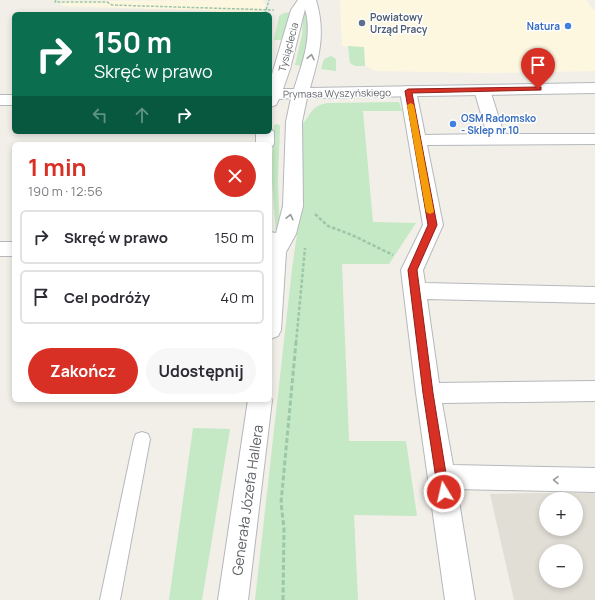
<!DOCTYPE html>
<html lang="pl">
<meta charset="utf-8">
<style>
:root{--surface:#fff;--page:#f7f7f7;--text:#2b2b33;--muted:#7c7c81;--line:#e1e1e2;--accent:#d93025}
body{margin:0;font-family:Manrope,sans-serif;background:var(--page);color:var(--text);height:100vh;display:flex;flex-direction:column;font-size:15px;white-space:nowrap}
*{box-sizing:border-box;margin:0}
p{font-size:13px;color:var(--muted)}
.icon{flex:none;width:22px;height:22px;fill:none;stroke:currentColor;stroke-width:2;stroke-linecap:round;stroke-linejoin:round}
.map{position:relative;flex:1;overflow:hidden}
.side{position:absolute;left:12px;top:142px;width:260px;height:260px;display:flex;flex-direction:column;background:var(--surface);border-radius:6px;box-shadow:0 2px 6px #0003}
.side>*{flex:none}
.top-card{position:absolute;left:12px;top:12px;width:260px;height:122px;border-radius:6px;box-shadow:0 2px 6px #0003;background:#0b6e4f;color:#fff;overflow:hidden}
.controls{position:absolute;left:539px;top:492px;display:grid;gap:8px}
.controls a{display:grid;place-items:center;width:44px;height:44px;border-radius:50%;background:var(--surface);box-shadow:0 2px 6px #0003;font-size:20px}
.pin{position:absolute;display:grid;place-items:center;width:34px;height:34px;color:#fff;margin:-41px -17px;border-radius:50% 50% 50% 0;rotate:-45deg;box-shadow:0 0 4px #0007}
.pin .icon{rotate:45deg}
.me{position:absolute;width:44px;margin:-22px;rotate:351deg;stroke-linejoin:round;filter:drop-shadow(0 0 3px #0008)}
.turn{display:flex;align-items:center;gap:14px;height:84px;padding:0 16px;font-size:18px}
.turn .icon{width:52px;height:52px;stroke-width:2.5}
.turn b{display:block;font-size:28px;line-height:34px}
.lanes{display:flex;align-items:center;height:38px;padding:0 16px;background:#0003;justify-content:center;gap:20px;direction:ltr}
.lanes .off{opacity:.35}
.round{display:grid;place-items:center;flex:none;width:42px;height:42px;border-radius:21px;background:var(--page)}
.headline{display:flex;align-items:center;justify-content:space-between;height:68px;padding:0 16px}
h1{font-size:24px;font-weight:700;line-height:30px;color:var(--accent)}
.primary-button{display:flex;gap:8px;margin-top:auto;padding:8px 16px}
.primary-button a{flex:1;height:46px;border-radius:24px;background:var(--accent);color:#fff;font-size:16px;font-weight:700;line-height:46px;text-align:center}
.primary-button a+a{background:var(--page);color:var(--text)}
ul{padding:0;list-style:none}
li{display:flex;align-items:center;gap:12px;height:54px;margin:0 8px 6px;padding:0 8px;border:2px solid var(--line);border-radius:6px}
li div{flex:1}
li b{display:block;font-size:15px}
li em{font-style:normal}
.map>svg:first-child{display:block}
</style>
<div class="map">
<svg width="595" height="600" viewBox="0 0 595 600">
<rect width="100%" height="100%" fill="#f1efe8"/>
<path fill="#fef7e0" d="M262,0L265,4L263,14H215L216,11L62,6L60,1Z
M340,0H586L595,12V71L488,73L376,71L365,65L364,47L342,46Z"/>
<path fill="#e1ded6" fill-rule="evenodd" d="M537,493H595V600H514L490,494ZM546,499H576V529H546ZM546,551H576V581H546Z"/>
<path fill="#c5e8c5" d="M292,12L281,40H274L279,16L284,13Z
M303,13H309L308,42L302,66L295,65L302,35Z
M348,46L364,47L365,66H355L350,63Z
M331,56L336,59V71L321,69L324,59Z
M399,102L402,111H363L373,222L416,223L389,264H342L349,441H406L417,516L354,515L358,600H255L292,269L300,213L301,126C312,114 310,106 328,103Z
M278,124L280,126L278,180L280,233L276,232L271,170L274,125Z
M193,428L230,429L202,600H169Z"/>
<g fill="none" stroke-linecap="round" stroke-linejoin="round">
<g stroke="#b5b8bc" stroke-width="2">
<path id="service" d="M142,432L148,434L150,439L120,600H100L134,439L136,434Z"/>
</g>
<g stroke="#b5b8bc" stroke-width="2">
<path id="minor" d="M482,85L488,87L490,90L504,134H595V144L427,145L443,225L423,270L425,283L595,287V303L427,299L439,383L595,381V401L442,403L453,465L595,468V492L457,489L475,600H445L416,393L401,270L423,225L400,91L402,88L408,86L414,88L416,91L425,135L487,134L474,90L476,87Z
M0,242H14V256H0Z"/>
</g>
<g stroke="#b5b8bc" stroke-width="2">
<path id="tertiary" d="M298,0H316C326,33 319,57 310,88L595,83V93L307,98L302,122L303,206L296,234L286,252L281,330L278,336L270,339V232L276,233L283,206L286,122L291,98L279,99L276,105L270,107V81L291,10ZM305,9C313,36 302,64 294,89H283L290,69Z
M0,95H14V105H0Z
M270,128L274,132V144L271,148H270V144H256V132H270Z
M270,395L272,400L248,600H218L248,400H270Z"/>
</g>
<path stroke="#9cc7a9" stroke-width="1.5" stroke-dasharray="3 1.5" stroke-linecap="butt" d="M56,0L55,2H107L112,5L274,10
M265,14L269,0"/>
<path stroke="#9cc7a9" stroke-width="2.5" stroke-dasharray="3.5 2" stroke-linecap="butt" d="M315,214L328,226L352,235L393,255
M296,343L305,248"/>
<path stroke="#9cc7a9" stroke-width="3" stroke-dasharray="5 2.5" stroke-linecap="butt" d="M283,600L284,528L281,503L296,342"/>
<use href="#service" fill="#fff" fill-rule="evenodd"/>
<use href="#minor" fill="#fff" fill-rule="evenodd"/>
<use href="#tertiary" fill="#fff" fill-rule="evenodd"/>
</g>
<defs><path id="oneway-chevron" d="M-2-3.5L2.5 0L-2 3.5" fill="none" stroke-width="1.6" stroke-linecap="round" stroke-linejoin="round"/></defs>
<g stroke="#979a9d">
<use href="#oneway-chevron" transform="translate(311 57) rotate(-78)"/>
<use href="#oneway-chevron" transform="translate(290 217) rotate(-77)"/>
<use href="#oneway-chevron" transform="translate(556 480) rotate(-179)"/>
</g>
<path fill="#d93025" stroke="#8d1f18" d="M538,87H541V90L412,93L437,225L417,270L433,393L449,492L448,496L444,497L440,496L438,492L423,393L408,270L428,225L405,91L408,89Z"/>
<path fill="#f59e0b" d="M411,103L414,105L434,212L430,214L426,212L407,105Z"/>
<circle fill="#5c6f8a" stroke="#fff" stroke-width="1.5" cx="362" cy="23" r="4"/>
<g fill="#3f7fe0" stroke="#fff" stroke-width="1.5">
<circle cx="568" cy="26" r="4"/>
<circle cx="453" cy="124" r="4"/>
</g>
<g text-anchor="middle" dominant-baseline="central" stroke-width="3" stroke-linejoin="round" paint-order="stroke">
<g font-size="10" font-weight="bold" fill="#4e5e75" stroke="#fff" text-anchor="start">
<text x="370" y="17">Powiatowy<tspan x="370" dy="12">Urząd Pracy</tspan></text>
</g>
<g font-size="10" font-weight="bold" fill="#366cbe" stroke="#fff" text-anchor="end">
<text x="560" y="26">Natura</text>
<text x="461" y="118" text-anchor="start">OSM Radomsko<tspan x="461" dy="12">- Sklep nr 10</tspan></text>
</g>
<g font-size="10" fill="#5f6368" stroke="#fff">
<text transform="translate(288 47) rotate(-75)">Tysiąclecia</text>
<text transform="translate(337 93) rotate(-1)">Prymasa Wyszyńskiego</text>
</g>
<g font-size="14" fill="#5f6368" stroke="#fff">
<text transform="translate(247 500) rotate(-82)">Generała Józefa Hallera</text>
</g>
</g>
</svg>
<div class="controls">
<a>+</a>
<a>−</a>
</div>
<div class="pin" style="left:538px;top:89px;background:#d93025"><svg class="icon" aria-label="arrive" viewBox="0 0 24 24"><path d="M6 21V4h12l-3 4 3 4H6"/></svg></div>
<svg class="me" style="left:444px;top:492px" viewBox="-20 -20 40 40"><circle r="17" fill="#d93025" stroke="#fff" stroke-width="3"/><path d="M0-11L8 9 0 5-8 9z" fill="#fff"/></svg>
<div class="top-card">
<div class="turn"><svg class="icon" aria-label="right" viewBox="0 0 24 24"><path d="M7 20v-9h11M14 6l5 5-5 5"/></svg><div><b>150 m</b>Skręć w prawo</div></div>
<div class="lanes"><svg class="icon off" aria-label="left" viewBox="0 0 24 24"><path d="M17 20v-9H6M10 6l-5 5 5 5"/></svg><svg class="icon off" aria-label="ahead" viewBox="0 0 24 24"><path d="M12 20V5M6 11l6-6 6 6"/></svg><svg class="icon" aria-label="right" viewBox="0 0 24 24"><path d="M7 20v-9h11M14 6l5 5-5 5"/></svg></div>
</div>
<section class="side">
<div class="headline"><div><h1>1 min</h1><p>190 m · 12:56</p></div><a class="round" style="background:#d93025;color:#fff"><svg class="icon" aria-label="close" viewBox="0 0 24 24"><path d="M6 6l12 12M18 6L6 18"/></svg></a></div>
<ul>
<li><svg class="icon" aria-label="right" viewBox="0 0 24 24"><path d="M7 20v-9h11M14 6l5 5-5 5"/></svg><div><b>Skręć w prawo</b></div><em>150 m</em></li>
<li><svg class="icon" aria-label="arrive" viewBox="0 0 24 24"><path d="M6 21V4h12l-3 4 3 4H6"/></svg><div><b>Cel podróży</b></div><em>40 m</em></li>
</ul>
<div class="primary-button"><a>Zakończ</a><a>Udostępnij</a></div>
</section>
</div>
